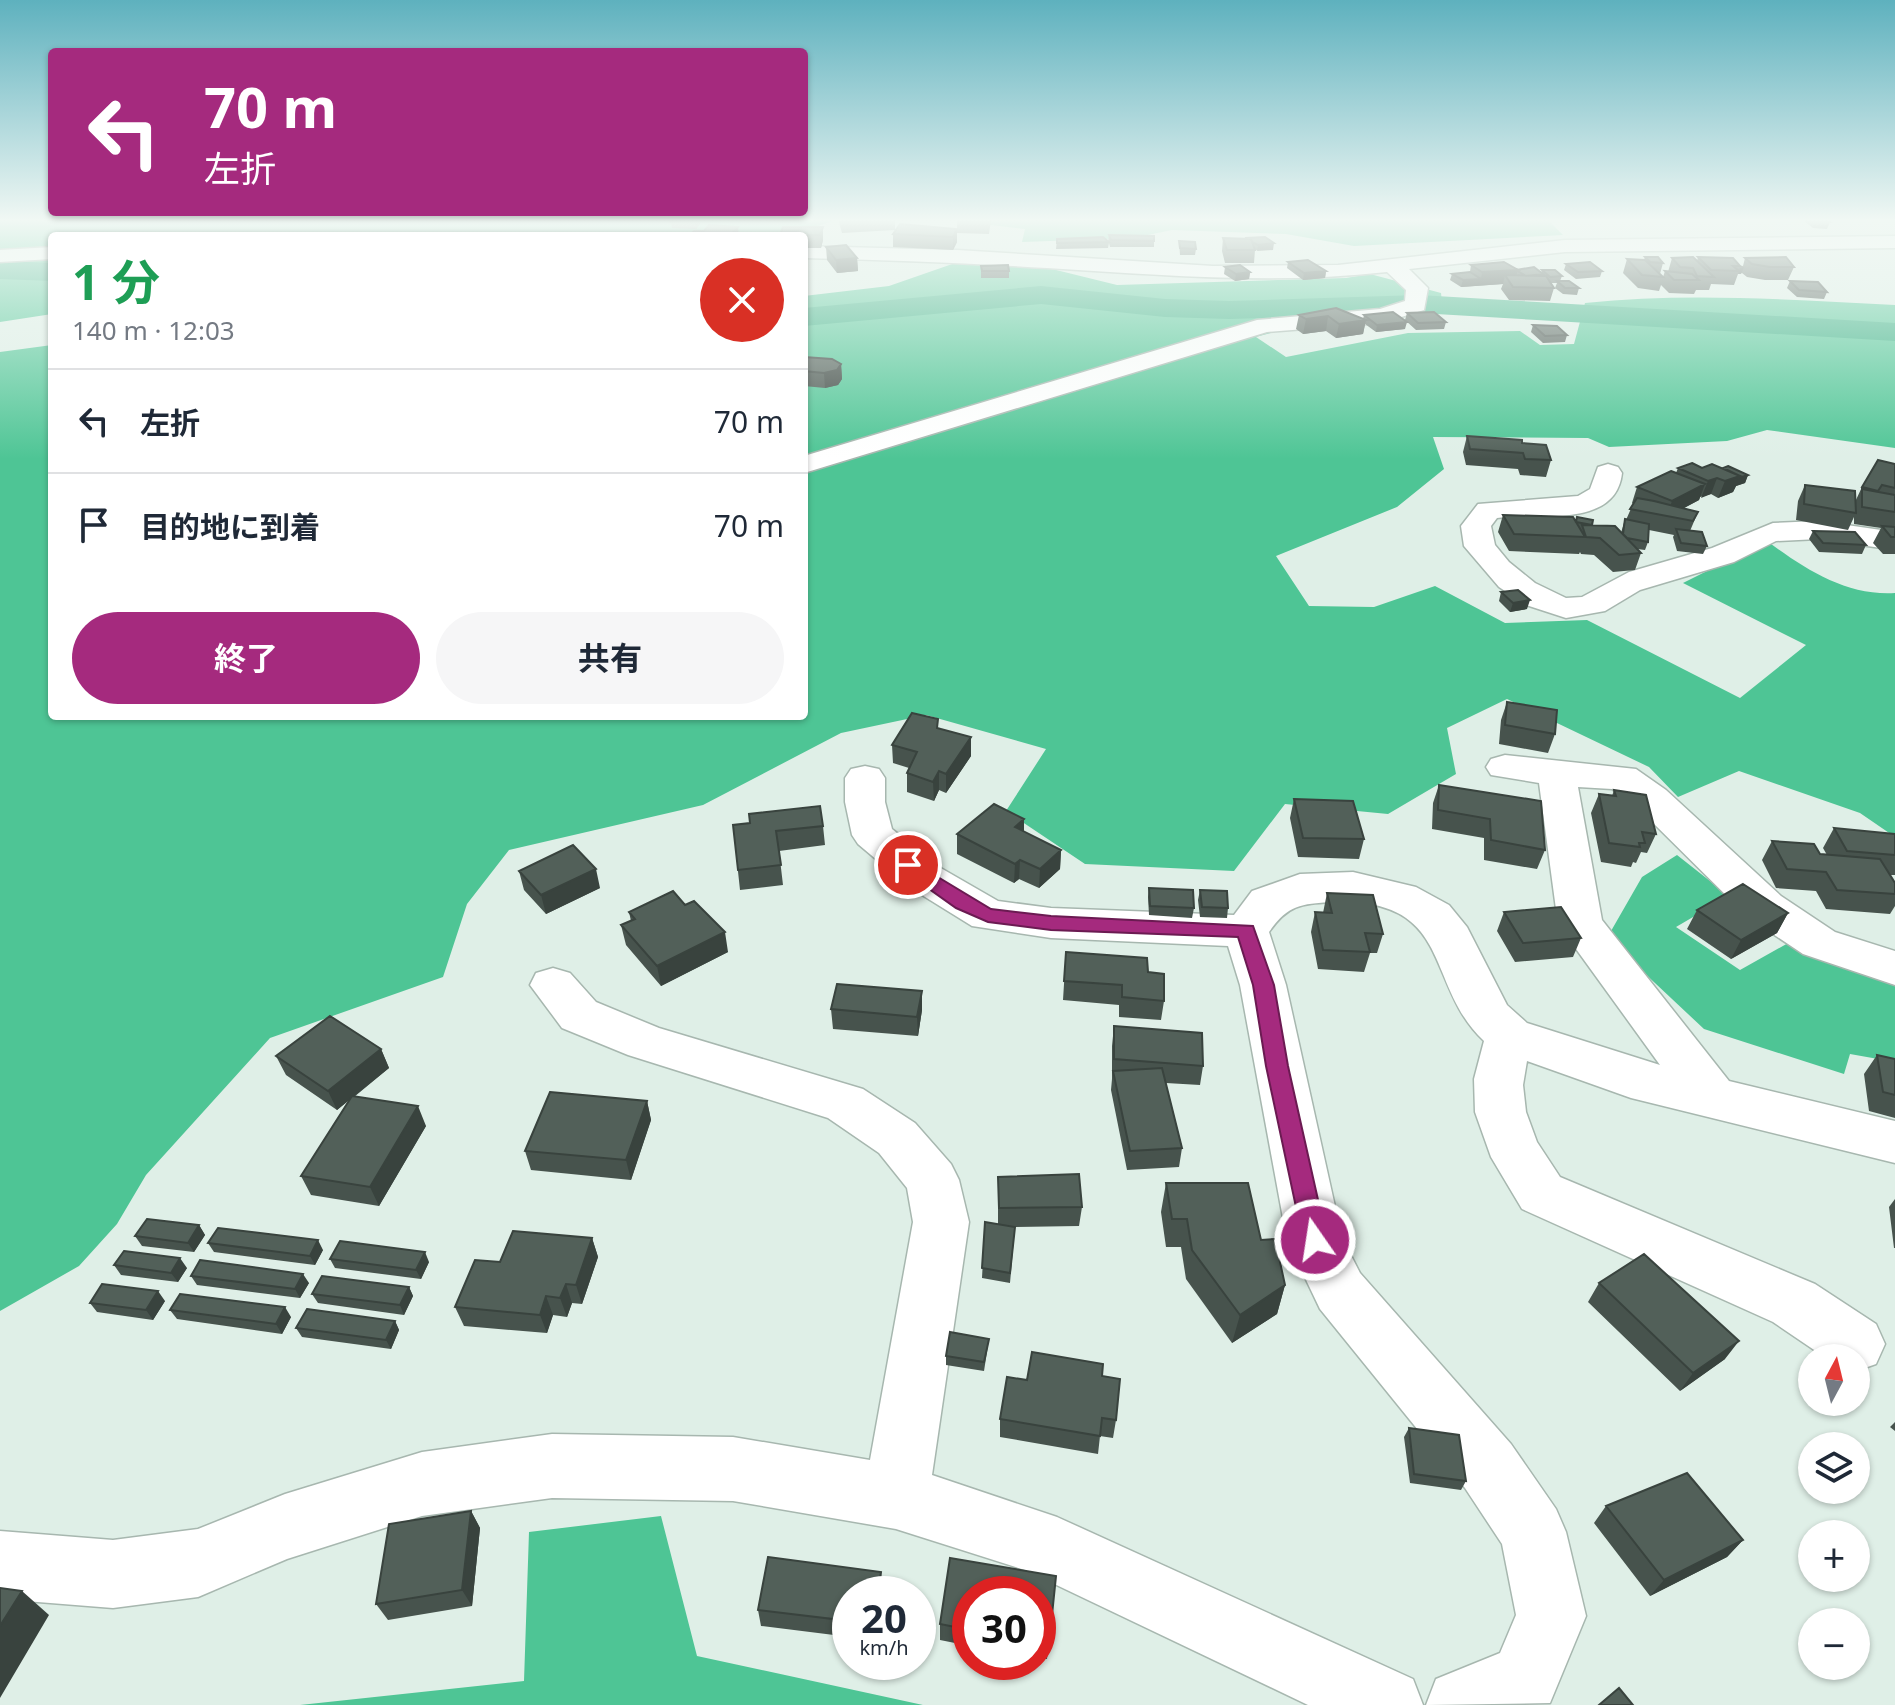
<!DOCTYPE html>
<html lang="ja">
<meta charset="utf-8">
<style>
:root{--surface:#fff;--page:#f6f6f7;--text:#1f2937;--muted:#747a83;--line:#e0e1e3;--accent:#a52a7e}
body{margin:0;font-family:"Noto Sans","Noto Sans JP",sans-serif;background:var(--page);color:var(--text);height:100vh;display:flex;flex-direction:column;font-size:30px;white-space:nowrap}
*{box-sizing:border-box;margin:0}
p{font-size:26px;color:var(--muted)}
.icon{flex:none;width:44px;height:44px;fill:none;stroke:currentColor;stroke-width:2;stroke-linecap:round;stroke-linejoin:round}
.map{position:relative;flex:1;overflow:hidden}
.panel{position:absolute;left:48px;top:232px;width:760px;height:488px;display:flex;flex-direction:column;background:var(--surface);border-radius:8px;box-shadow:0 2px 6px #0004}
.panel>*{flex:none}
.banner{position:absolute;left:48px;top:48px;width:760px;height:168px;border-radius:8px;box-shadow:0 2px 6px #0004;background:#a52a7e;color:#fff;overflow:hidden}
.needle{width:52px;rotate:7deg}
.tools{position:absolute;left:1798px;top:1344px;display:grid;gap:16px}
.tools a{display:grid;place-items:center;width:72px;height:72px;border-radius:50%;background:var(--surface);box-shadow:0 2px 6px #0004;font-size:40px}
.speed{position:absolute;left:832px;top:1576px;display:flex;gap:16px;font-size:40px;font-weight:700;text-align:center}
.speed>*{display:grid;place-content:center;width:104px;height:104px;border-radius:50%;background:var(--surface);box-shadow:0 2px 6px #0004;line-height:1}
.speed small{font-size:20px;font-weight:400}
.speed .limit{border:12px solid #d22;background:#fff;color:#111}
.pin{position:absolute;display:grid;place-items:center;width:68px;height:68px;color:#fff;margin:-34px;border:4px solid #fff;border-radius:50%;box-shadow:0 2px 8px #0007}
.me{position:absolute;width:88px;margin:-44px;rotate:347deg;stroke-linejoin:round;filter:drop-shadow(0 0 6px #0008)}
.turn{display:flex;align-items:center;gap:28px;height:168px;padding:0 24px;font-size:36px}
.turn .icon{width:104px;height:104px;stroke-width:2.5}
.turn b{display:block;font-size:56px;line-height:68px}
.round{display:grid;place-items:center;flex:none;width:84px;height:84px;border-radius:42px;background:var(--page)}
.summary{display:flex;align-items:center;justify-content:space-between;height:136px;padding:0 24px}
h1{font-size:48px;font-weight:700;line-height:60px;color:#1e9e55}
.primary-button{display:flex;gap:16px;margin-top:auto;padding:16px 24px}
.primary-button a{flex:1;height:92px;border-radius:48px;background:var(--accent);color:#fff;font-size:32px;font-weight:700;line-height:92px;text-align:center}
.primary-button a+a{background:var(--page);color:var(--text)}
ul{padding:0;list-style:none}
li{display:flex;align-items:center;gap:24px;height:104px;padding:0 24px;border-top:2px solid var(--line)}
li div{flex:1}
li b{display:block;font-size:30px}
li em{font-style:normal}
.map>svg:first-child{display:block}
</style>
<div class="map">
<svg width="1895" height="1705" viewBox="0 0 1895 1705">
<rect width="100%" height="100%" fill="#dfefe7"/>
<path fill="#4ec595" d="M0,220H1548L1563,235L1354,246L1286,234L1172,230L1133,238L1022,242L1025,229L958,221L836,220L799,232L696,236H52V314L0,322Z
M958,262L1052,269L1117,285L1346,278L1370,274L1441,293L1443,310C1379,315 1318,319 1256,337L1286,357L1408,333L1520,331L1540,345L1574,344L1585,303C1688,292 1791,300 1895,305V448L1767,430L1727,441L1609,447L1588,438L1433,437L1444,469L1397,507L1276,556L1309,606L1374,607L1435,586L1505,623L1587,620L1740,698L1806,645L1683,583L1767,541C1805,569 1846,596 1895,593V837L1860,813L1739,771L1678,797L1649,767L1507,699L1447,728L1456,774L1388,814L1285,804L1234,871L1085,864L1006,811L1046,749L926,715L841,733L703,805L509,850L467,904L443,977L270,1038L146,1175L117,1224L79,1266L0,1311V352L52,345V716H804V296L889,286Z
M1677,855L1729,896L1676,927L1740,970L1790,942L1895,979V1062L1850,1054L1844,1074L1704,1029L1607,938L1642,877Z
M661,1516L697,1656L923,1705H300L524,1681L529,1532Z"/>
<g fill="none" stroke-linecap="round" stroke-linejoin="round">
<path fill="#30ad7f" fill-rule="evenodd" d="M0,261L52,263V281L0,279Z
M1041,286L1165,299L1229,301L1419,295L1895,323V341L1419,313L1229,319L1165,317L1041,304L804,326V308Z"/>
<g stroke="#a7b7af" stroke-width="3">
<path id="minor" d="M1895,236V248L1565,252L1409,269L1428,288L1424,310L1382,323L1267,332L804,473V456L1257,320L1380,309L1405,301L1406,290L1387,272C1274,285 1160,275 1047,268C966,263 885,260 804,258V246L957,250L1213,266L1338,265L1565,240Z
M52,247V259L0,262V250Z
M1608,464L1618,467L1622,473C1616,529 1538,513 1497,518L1491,526L1495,545L1509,562L1535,583L1566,598L1582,597L1629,572L1712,548L1773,523L1819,521L1895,532V550L1819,539L1776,541L1734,562L1640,590L1605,611L1566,618L1526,605L1499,587L1464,546L1461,526L1478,504L1578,496L1590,489L1598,467Z
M1505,755L1636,769L1666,790L1781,896L1835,932L1895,951V985L1803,954L1749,918L1638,808L1612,789L1578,787L1602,920L1729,1081L1895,1121V1163L1631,1098L1527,1061L1523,1085L1526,1112L1537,1142L1560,1177L1815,1284L1876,1324L1885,1344L1876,1364L1856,1371V1358H1826L1773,1322L1522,1209L1491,1157L1475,1112L1474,1079L1484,1041C1423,984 1456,898 1332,902C1300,904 1288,905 1269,932L1286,985L1342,1238L1360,1273L1511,1444L1556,1509L1566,1532L1586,1616L1550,1703L1426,1705L1436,1679L1500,1653L1516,1615L1502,1544L1465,1488L1320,1309L1287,1240L1240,985L1228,946L1051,938L972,926L909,887L858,844L852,835L845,802V778L851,769L865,766L879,769L885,778V802L892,829L939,867L998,901L1051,908L1234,915L1252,891L1300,874L1353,872L1416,887L1449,905L1467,927L1507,1005L1527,1023L1660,1065L1558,924L1539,783L1491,775L1486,767L1491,759Z
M553,968L570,973L596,1002L659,1028L863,1089L915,1123L951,1164L959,1180L969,1222L932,1475L1057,1517L1413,1679L1423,1705H1308L1025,1570L896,1529L733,1501L552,1498L422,1516L287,1559L198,1597L113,1608L0,1599V1531L113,1540L198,1529L285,1494L422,1452L552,1434L733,1437L870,1460L913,1222L907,1188L879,1153L828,1118L628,1055L562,1028L530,985L536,973Z"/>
</g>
<use href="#minor" fill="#fff" fill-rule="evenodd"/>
</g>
<path fill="#47534d" d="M673,220H700V224L696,229L672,228L671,222Z
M839,220H895V230L842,233L840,226Z
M957,220H991L989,234L957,233V242L953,250L893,247V234L957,229Z
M1803,220H1828L1830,222L1827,229L1813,228Z
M823,227V240L821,248H804V236H780V235Z
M1109,235L1154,236V247H1110L1109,243L1108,248L1056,249L1057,239L1108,242Z
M1223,238L1245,239L1273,250H1255L1254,263H1225L1222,251Z
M1179,241L1196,249L1195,255H1180Z
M826,247L857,258L858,271L837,273L827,260Z
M1645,257L1663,263L1660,274L1663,277L1665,271L1668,272L1672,258L1697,261L1698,257L1743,266L1745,258L1794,267L1788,280H1765L1747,277L1742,273L1738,274L1734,285L1711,284L1709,290H1696L1694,294L1669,293L1661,285L1659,291L1638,288L1623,273L1627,259L1644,260Z
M1288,262L1326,271L1325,278L1303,280L1287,268Z
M1566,264L1602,271L1600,277L1576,279L1564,270Z
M1471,265L1516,269L1541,273L1542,270L1562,276L1560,281L1579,288L1577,295L1563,294L1555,288L1557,283H1551L1554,288L1550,301L1509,300L1501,289L1503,284L1461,287L1450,280L1452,274L1470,272Z
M981,266L1009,271V278H981Z
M1225,267L1250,272L1249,279L1235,281L1224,274Z
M1790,281L1827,292L1824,299L1797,297L1787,288Z
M1407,313L1446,322L1444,329L1416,330L1405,320Z
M1299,315L1363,319L1364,315L1405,329L1376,332L1365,324L1363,334L1336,338L1326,331L1303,334L1296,329Z
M1533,325L1567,335L1565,342L1543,343L1531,332Z
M804,357L841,364L842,379L838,385L825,388L804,386Z
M1467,436L1522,443L1551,460L1546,477L1520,475L1518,469L1466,465L1463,452Z
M1895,464V554H1883L1873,543L1881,528L1854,524V517L1848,530L1796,520L1798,501L1805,485L1855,502L1862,487Z
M1678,468H1723L1748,475L1745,483L1736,486L1733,492L1718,498L1711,494L1700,497L1699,500L1684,508L1698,512L1690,531L1707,546L1703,554L1677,551L1673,537L1674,535L1649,530L1648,542L1645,550L1637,549L1641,553L1635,570L1613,572L1594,555L1581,554L1580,552L1579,554L1509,551L1498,532L1503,515L1576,521L1621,533L1625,519L1626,520L1633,504L1632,503L1637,487L1676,473Z
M1813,531L1866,545L1862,554L1819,552L1809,539Z
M1501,592L1527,609L1510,612L1499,601Z
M1507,702L1555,734L1548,753L1499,744L1501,720Z
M938,728L971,756L946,793L939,790L934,801L907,792V773L909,768L893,763L892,745Z
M1439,785L1545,850L1537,869L1484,860V838L1432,829L1433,803Z
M1614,790L1656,834L1647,853L1641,852L1636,863L1633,862L1631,867L1601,862L1591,813L1599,794L1612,796Z
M1294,799L1364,839L1359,859L1298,857L1290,818Z
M1024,819V832L1061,850L1060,869L1039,888L1019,879L1014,883L957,854V834Z
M733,825L823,826L825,845L779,851L783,885L740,890Z
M1834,828L1895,834V875H1890L1895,883V906L1890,914L1826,909L1816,891L1776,888L1762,860L1772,841L1820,854L1827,855L1823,848Z
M519,871L600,888L546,914L524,890Z
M1149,888L1194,908L1192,918L1149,915L1148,897Z
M1200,890L1228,908L1227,918L1200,917L1198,900Z
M1327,893L1383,934L1377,953H1370L1364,972L1318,969L1311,932L1315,912L1323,913Z
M685,905L728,952L661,986L626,945L621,925L631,921L629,912Z
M1697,910L1788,913L1777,933L1731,959L1687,929Z
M1504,912L1581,938L1573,957L1515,962L1497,931Z
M1066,952L1148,972L1164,1001L1161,1020L1119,1017V1005L1063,1000Z
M831,1009L922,1010L918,1036L833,1029Z
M1114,1026L1203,1066L1200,1085L1166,1083L1182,1148L1179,1167L1127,1170L1111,1090L1112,1079V1046Z
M381,1049L389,1068L354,1097L426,1126L379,1206L311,1195L301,1176L349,1100L337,1110L286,1075L276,1056Z
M1877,1055L1895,1059V1118L1869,1111L1864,1074Z
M647,1101L651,1120L631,1180L531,1170L525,1151Z
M998,1177L1082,1207L1079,1226L1015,1227L1010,1283L982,1278L985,1222L998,1224Z
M1166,1183L1261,1240L1285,1285L1277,1314L1232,1343L1186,1279L1181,1247H1166L1161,1212Z
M1895,1199V1248H1894L1889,1207Z
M199,1225L205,1235L194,1252L142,1246L135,1236Z
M592,1238L598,1257L582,1304L572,1303L567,1317L553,1315L547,1333L464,1326L455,1307L500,1262Z
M208,1243L323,1250L315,1265L214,1252Z
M330,1259L429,1262L421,1279L335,1268Z
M114,1265L187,1268L178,1282L121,1275Z
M191,1276L309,1283L300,1298L197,1285Z
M1599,1283L1725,1359L1680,1391L1588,1302Z
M409,1287L413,1296L404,1315L318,1303L312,1294Z
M165,1301L153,1320L97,1312L90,1303Z
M170,1310L291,1317L282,1334L177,1319Z
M395,1321L399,1330L391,1349L302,1337L296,1328Z
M989,1339L984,1371L946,1365V1356Z
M1102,1376L1116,1420L1113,1438L1100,1436L1098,1454L1000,1437V1419L1027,1380Z
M1895,1422V1431L1890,1427Z
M1409,1428L1466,1481L1461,1490L1410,1483L1404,1437Z
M1606,1506L1743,1540L1727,1557L1650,1596L1594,1523Z
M471,1511L480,1528L472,1606L388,1620L376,1604Z
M950,1558L1056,1576L1047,1659L1038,1658V1594H970V1646L940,1640V1624Z
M883,1588L850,1594V1637L761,1626L758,1610Z"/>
<path fill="#39433e" d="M697,220H700V224L696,229L695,223Z
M738,227L739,236H730Z
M823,227V240L821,248L820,235Z
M957,229V242L953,250V237Z
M1274,243L1273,250L1257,251L1258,245Z
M857,258L858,271L837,273L836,260Z
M1744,267L1741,274H1738L1740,268Z
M1518,270L1514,283L1505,275L1503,284L1461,287L1463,280L1481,279L1482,272Z
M1326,271L1325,278L1303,280L1304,273Z
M1250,272L1249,279L1235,281L1236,274Z
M1328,316L1326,331L1303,334L1306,319Z
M1366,320L1363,334L1336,338L1339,324Z
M1407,322L1405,329L1376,332L1377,325Z
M841,364L842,379L838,385L825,388L824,373Z
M1748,475L1745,483L1736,486L1733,492L1718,498L1725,481L1740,476Z
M1717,478L1711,494L1701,498L1708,481Z
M1705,484L1699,500L1669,516H1667L1672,501Z
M1530,600L1527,609L1510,612L1513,603Z
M971,737V756L946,793V774Z
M939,771V790L934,801L933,782Z
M1024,819V838L1015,827Z
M1061,850L1060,869L1039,888L1040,869Z
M1020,860L1019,879L1014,883L1015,864Z
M596,869L600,888L546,914L541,895Z
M1788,913L1777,933L1731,959L1741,940Z
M725,932L728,952L661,986L657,966Z
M922,991V1010L918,1036L917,1017Z
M381,1049L389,1068L337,1110L328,1091Z
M647,1101L651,1120L631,1180L626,1160Z
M418,1106L426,1126L379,1206L370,1187Z
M199,1225L205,1235L194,1252L188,1243Z
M592,1238L598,1257L582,1304L576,1285Z
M318,1240L323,1250L315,1265L310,1256Z
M425,1252L429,1262L421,1279L416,1270Z
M180,1258L187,1268L178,1282L171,1273Z
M303,1274L309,1283L300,1298L295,1289Z
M566,1284L572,1303L567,1317L560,1298Z
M1285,1285L1277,1314L1232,1343L1240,1315Z
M409,1287L413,1296L404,1315L400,1305Z
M158,1291L165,1301L153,1320L146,1310Z
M546,1296L553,1315L547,1333L540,1315Z
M285,1307L291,1317L282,1334L276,1324Z
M395,1321L399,1330L391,1349L386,1340Z
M1739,1341L1725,1359L1680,1391L1693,1373Z
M471,1511L480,1528L472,1606L462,1590Z
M1743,1540L1727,1557L1650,1596L1664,1580Z
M881,1572L882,1594H878Z
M22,1591L49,1615L0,1698V1626Z"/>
<path fill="#526059" stroke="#39433e" stroke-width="2" d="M673,220H697L695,223L671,222Z
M957,220H990V221Z
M1813,220H1828L1830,222H1815Z
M900,224L957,229L953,237L893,234Z
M709,225L738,227L730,236H689L694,231H704Z
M783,227H823L820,235H780Z
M1109,235L1154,236V241L1111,240Z
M1103,237L1109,242L1057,243V239Z
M1265,237L1274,243L1258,245L1252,242L1251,239L1245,238Z
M1223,238L1251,239L1255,250H1227Z
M1179,241L1195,242L1196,249L1180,248Z
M846,245L857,258L836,260L826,247Z
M1645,257H1658L1663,263L1650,262Z
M1693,257L1714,277L1697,276L1693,268L1680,267L1672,258Z
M1698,257L1733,258L1740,266H1733L1739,271L1711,270Z
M1786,257L1794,267H1770L1752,264L1745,258Z
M1627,259L1645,260L1663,277L1642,275Z
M1308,260L1326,271L1304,273L1288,262Z
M1504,262L1518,270L1482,272L1471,265Z
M1590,262L1602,271L1578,272L1566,264Z
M1008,265L1009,271H982L981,266Z
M1240,265L1250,272L1236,274L1225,267Z
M1534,267L1543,274L1526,276L1516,270Z
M1542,270H1555L1562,276L1550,277Z
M1665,271L1692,274L1699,280H1674Z
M1470,272L1481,279L1463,280L1452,274Z
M1505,275L1546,276L1554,288L1513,287Z
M1557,281H1569L1579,288H1565Z
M1790,281L1818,282L1827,292L1799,290Z
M1336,308L1366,320L1339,324L1328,316L1306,319L1299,315Z
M1393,312L1407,322L1377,325L1364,315Z
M1434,312L1446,322L1418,323L1407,313Z
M1533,325L1557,326L1567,335L1545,336Z
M804,357L832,359L841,364L837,370L824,373L804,371Z
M1467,436L1522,440V443L1546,445L1551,460L1525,459L1523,453L1470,449Z
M1878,460L1895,464V488L1882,485L1878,491L1862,487Z
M1692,463L1702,468L1712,464L1740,476L1725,481L1717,478L1708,481L1678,468Z
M1728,466L1748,475L1739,478L1740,476L1723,468Z
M1671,471L1705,484L1672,501L1637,487Z
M1805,485L1855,491L1856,513L1804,504Z
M1862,489L1895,495V512L1862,507Z
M1637,498L1654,501L1698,512L1693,521L1630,509Z
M1503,515L1573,517L1585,537L1514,534Z
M1577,517L1593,520L1592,525L1576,522Z
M1625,519L1649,524L1648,542L1627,538L1623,534Z
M1582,525L1615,526L1641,553L1619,555L1600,538L1586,537Z
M1882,526L1895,527V537H1891Z
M1676,529L1702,532L1707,546L1681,543Z
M1813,531L1855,532L1866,545L1823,543Z
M1518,590L1530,600L1513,603L1501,592Z
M1507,702L1557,710L1555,734L1505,725Z
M912,713L938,719L937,728L971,737L946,774L939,771L933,782L907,773L917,752L892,745Z
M1439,785L1541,801L1545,850L1491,840L1490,819L1438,810Z
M1614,790L1646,795L1656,834L1642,832L1645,843H1639L1640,847L1609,843L1599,794L1616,796Z
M1294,799L1353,801L1364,839L1303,838Z
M994,804L1024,819L1015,827L1061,850L1040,869L1020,860L1015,864L957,834Z
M820,806L823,826L776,831L781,865L738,870L733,825L750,823L749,814Z
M1834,828L1895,834V855L1847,851Z
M1772,841L1814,844L1820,854L1880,859L1895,883V894L1837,890L1826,872L1787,869Z
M573,845L596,869L541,895L519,871Z
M1743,884L1788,913L1741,940L1697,910Z
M1149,888L1193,890L1194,908L1150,906Z
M1200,890L1227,891L1228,908L1202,907Z
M673,891L685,905L694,901L725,932L657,966L621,925L635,919L629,912Z
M1327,893L1373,895L1383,934L1365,933L1370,952L1323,950L1315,912L1332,913Z
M1561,907L1581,938L1523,943L1504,912Z
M1066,952L1147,958L1148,972L1164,974V1001L1122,997V985L1064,981Z
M837,984L922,991L917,1017L831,1009Z
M330,1016L381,1049L328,1091L276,1056Z
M1114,1026L1202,1033L1203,1066L1114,1059Z
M1877,1055L1895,1059V1095L1883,1092Z
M1162,1068L1182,1148L1130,1151L1113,1071Z
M550,1092L647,1101L626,1160L525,1151Z
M352,1096L418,1106L370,1187L301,1176Z
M1079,1174L1082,1207L999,1208L998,1177Z
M1166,1183H1248L1261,1240L1275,1239L1285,1285L1240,1315L1192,1250L1187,1219H1172Z
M147,1219L199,1225L188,1243L135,1236Z
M985,1222L1015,1227L1010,1273L982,1268Z
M218,1228L318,1240L310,1256L208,1243Z
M513,1231L592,1238L576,1285L566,1284L560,1298L546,1296L540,1315L455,1307L475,1260L500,1262Z
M340,1241L425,1252L416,1270L330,1259Z
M124,1251L180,1258L171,1273L114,1265Z
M1644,1254L1739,1341L1693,1373L1599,1283Z
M200,1260L303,1274L295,1289L191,1276Z
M322,1276L409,1287L400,1305L312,1294Z
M102,1284L158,1291L146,1310L90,1303Z
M180,1294L285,1307L276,1324L170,1310Z
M307,1309L395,1321L386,1340L296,1328Z
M950,1332L989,1339L984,1362L946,1356Z
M1032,1352L1103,1364L1102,1376L1120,1379L1116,1420L1102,1418L1100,1436L1000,1419L1007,1377L1027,1380Z
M1409,1428L1459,1435L1466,1481L1414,1474Z
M1687,1473L1743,1540L1664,1580L1606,1506Z
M471,1511L462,1590L376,1604L389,1524Z
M768,1557L881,1572L878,1594H850V1621L758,1610Z
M950,1558L1056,1576L1049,1644L1038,1642V1594H970V1630L940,1624Z
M0,1588L22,1591L0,1626Z
M1619,1688L1633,1705H1599Z"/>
<linearGradient id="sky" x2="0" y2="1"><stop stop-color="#5eb1be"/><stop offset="0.48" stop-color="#f1f8f4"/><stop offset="1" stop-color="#f1f8f4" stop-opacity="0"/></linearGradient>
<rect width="1895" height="459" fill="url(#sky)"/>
<path fill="#a52a7e" stroke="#6b1b52" stroke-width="2" d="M908,859L991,909L1051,916L1253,926L1274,985L1288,1066L1327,1240L1324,1248L1315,1251L1306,1248L1303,1240L1266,1066L1253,985L1238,937L1051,930L988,922L956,908L901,869V860Z"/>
</svg>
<div class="tools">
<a><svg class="needle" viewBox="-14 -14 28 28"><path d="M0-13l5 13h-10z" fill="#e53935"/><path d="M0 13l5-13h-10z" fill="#747a83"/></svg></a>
<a><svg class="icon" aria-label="layers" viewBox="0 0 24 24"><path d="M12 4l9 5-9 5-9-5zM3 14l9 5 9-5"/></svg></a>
<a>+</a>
<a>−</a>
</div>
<div class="speed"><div>20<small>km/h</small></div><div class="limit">30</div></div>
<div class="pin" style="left:908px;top:865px;background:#d93025"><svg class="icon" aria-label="arrive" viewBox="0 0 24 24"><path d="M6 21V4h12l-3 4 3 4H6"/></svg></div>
<svg class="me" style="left:1315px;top:1240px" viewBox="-20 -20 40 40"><circle r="17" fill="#a52a7e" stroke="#fff" stroke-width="3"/><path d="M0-11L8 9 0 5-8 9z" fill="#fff"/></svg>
<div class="banner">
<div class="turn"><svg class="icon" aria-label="left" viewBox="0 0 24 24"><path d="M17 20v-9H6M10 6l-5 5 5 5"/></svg><div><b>70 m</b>左折</div></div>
</div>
<section class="panel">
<div class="summary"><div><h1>1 分</h1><p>140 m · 12:03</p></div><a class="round" style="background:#d93025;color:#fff"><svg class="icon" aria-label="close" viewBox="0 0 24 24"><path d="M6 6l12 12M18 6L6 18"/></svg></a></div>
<ul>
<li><svg class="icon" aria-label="left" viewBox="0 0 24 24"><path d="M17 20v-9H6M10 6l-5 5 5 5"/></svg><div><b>左折</b></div><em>70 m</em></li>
<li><svg class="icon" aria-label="arrive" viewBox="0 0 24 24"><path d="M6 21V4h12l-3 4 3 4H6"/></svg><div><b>目的地に到着</b></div><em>70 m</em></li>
</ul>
<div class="primary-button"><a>終了</a><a>共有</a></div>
</section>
</div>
